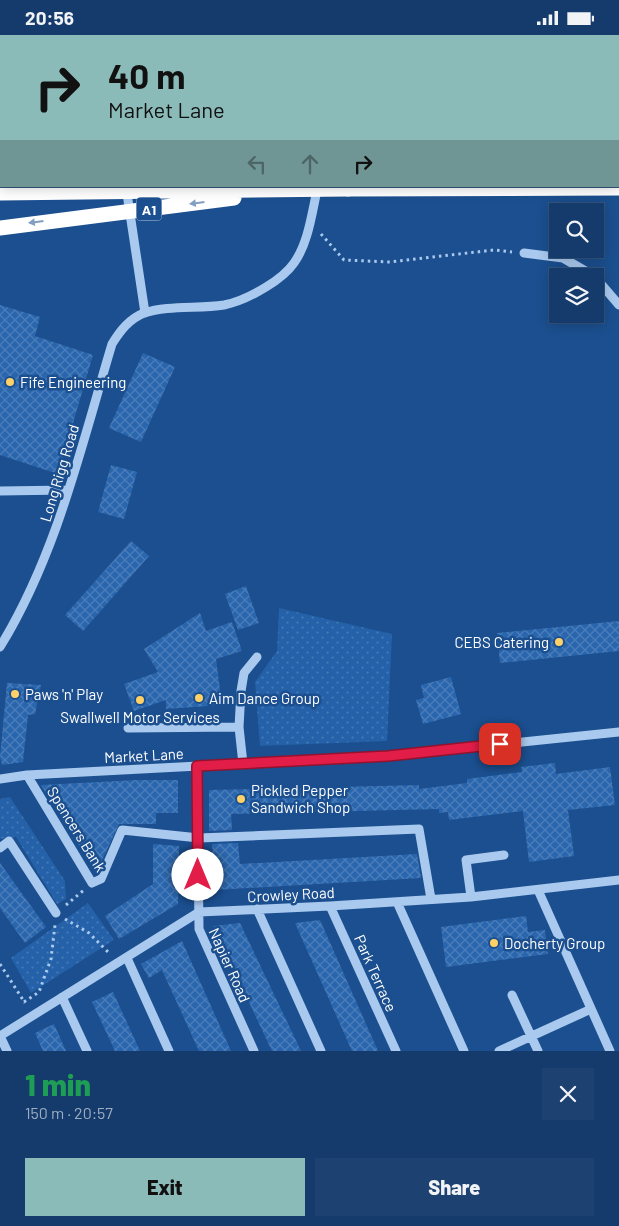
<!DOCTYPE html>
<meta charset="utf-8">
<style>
:root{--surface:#143b6b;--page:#1d4271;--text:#f1f3f6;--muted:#9dadc1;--line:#33557e;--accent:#8bbbb9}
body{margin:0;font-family:Barlow,sans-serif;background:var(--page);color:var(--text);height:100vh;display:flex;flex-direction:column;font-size:19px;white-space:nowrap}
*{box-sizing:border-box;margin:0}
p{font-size:16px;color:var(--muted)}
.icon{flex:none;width:28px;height:28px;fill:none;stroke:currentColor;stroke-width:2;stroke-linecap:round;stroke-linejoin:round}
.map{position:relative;height:1016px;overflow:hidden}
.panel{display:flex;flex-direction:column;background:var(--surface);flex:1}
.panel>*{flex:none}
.top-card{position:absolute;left:0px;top:0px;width:620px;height:152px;box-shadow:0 2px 12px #0003,0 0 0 1px var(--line);background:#8bbbb9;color:#111;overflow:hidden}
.controls{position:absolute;left:549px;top:168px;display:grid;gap:10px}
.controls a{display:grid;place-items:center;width:55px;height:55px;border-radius:0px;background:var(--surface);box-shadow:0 2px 12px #0003,0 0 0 1px var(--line);font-size:25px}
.pin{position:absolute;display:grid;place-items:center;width:42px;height:42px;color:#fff;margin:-21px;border-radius:10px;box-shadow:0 2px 8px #0006}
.me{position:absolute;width:55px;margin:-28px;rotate:0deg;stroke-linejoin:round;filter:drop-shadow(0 0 4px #0008)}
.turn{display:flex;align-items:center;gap:18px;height:105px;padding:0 25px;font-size:22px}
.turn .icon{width:65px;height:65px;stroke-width:2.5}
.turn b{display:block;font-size:35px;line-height:42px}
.lanes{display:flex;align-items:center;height:48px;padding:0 25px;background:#0003;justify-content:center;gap:25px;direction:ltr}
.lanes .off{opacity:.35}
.round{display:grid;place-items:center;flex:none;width:52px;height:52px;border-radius:0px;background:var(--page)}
.overview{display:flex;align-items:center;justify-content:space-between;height:85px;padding:0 25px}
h1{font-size:30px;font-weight:800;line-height:38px;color:#1e9e55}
.cta{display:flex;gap:10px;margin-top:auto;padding:10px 25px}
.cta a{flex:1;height:58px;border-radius:0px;background:var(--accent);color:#111;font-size:20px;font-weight:800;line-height:58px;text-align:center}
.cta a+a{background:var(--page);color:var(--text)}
.status{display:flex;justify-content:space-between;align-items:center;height:35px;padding:0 25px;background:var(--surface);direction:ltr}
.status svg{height:14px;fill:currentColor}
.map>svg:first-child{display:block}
</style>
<div class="status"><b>20:56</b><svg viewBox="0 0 49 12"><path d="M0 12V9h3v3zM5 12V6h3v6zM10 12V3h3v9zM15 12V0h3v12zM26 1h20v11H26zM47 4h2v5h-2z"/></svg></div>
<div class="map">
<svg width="619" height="1016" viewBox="0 0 619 1016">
<defs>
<pattern id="grass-dots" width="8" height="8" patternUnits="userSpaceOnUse" patternTransform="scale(1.25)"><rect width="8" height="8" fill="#2461a8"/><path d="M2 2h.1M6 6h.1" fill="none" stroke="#4579b5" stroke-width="1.8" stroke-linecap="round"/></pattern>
<pattern id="building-cross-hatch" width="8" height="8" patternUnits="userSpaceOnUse" patternTransform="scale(1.25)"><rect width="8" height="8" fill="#2a66ad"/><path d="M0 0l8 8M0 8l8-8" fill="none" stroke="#4a7db9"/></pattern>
</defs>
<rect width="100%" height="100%" fill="#1b4f8f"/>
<path fill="url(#grass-dots)" d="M279,573L392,599L387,706L260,711L255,647L277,616Z
M10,762L65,846L66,864L57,869L16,802L0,804V764Z
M88,868L114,905L31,958L11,923Z"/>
<path fill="url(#building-cross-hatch)" d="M0,270L40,282L35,301L93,320L58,439L0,420Z
M143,318L175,332L141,407L109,393Z
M111,430L137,437L124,484L98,477Z
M131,506L149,521L83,596L65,580Z
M246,551L259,588L238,595L225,559Z
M200,578L206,596L232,587L242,616L216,624L222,670L166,674V665L134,676L124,649L158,637L144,614Z
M619,586V616L500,628L497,598Z
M451,642L461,679L423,689L416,665L424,663L421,650Z
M7,648L41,650L35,679L28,680L23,727L2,730L0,722Z
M555,728L556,739L610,732L615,770L568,775L574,821L529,827L523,776L449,785L448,777L439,778V774L231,779L232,795L209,796V755L419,750V754L467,748V744L522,737L521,732Z
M137,745H178V778H156V789H119L96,838L41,750Z
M238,808L240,829L417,819L421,843L215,855L212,809Z
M153,809L179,811L178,869L119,904L105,881L153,849Z
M0,828L46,892L25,908L0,873Z
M526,881L528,897L545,895L548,919L446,932L441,892Z
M320,885L378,1016H352L295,888Z
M240,888L301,1016H272L213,891Z
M182,906L231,1016H199L162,935L149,943L141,929Z
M113,957L140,1016H115L92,967Z
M54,989L66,1016H43L35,998Z"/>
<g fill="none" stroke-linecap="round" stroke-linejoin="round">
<path stroke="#a9c9ee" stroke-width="3" stroke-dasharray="2.5 4" stroke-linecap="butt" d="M0,12H1
M321,199L344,225L390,227L494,215L512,217
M66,870L84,855
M65,884L89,898L109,918
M0,929L25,968
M24,967L39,957L51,924L55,890"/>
<path stroke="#a9c9ee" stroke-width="9" d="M105,0V1
M388,1L390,0
M126,152L145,278
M524,218L563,223L594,241
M595,242L619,270
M0,456L68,455
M0,612C57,519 81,412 112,309C120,296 129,284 144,278C168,270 199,274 224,270C239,267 253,260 266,252C276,246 287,238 294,228C309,207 312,176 318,151
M239,692L241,656L244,638L257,622
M128,693L239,692L243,729
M197,731L199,894L254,1016
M27,740L92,848L101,844L122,795L199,803L419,794L431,864
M0,744L27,740L389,721L619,697
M0,813L9,806L56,878
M538,855L610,1016
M471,862L466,825L504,820
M397,867L464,1016
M330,871L396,1016
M257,874L321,1016
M127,923L169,1016
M512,960L538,1016
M62,962L87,1016
M0,1001L199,877L330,871L471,862L619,845
M0,1001L7,1016
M499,1016L591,974"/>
<path stroke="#fff" stroke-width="15" d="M0,66H1
M0,129H1
M348,154L619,153"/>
<path stroke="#fff" stroke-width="15" d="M0,158L348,154
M0,193L234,163"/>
</g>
<defs><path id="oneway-solid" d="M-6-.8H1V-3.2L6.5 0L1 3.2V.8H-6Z" transform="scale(1.25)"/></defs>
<g fill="#829ec1">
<use href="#oneway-solid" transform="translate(197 168) rotate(173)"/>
<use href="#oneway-solid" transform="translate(36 187) rotate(173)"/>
</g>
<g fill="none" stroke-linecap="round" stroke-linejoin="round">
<g stroke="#92132f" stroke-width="12">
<path id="route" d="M198,840L197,731L388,721L500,709"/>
</g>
<use href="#route" stroke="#e11d48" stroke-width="9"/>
</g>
<g fill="#ffd166" stroke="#1b4f8f" stroke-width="2">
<circle cx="10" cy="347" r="5"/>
<circle cx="559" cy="607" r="5"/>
<circle cx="15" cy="659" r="5"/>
<circle cx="199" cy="663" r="5"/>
<circle cx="140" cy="665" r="5"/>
<circle cx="241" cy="764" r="5"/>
<circle cx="494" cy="908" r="5"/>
</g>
<g text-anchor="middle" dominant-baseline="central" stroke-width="5" stroke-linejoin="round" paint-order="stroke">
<rect fill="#1b4f8f" stroke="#bbcadd" stroke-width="1" x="136.5" y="162.5" width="25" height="23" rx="4"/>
<g font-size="14" font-weight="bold" fill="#fff">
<text x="149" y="174">A1</text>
</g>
<g font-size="15" fill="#fff" stroke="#1b4f8f" text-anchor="start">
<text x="20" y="347">Fife Engineering</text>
<text x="549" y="607" text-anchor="end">CEBS Catering</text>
<text x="25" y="659">Paws 'n' Play</text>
<text x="209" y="663">Aim Dance Group</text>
<text x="140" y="682" text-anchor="middle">Swallwell Motor Services</text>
<text x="251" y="755">Pickled Pepper<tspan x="251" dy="17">Sandwich Shop</tspan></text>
<text x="504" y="908">Docherty Group</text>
</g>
<g font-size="15" fill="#fff" stroke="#1b4f8f">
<text transform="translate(59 438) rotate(-73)">Long Rigg Road</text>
<text transform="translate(144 720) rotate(-3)">Market Lane</text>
<text transform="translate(77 794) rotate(58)">Spencers Bank</text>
<text transform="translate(291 859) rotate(-3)">Crowley Road</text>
<text transform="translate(230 930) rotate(66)">Napier Road</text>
<text transform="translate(376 938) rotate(66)">Park Terrace</text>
</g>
</g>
</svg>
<div class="controls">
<a><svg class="icon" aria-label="search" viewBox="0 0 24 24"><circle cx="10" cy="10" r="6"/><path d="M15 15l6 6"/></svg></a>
<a><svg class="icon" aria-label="layers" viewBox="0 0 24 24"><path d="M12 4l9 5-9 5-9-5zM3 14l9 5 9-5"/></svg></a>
</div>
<div class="pin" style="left:500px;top:709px;background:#d93025"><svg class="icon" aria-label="arrive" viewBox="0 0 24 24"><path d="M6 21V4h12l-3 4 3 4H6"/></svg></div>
<svg class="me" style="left:198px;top:840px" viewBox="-20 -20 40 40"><circle r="19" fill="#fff"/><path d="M0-13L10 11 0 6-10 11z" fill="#e11d48"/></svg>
<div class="top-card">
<div class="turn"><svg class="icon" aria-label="right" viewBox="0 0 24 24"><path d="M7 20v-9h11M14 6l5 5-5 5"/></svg><div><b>40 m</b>Market Lane</div></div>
<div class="lanes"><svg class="icon off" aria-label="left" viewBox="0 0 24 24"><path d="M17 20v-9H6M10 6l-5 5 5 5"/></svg><svg class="icon off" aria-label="ahead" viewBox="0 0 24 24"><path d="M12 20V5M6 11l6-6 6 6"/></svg><svg class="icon" aria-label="right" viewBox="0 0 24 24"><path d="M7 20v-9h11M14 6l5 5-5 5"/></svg></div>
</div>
</div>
<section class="panel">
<div class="overview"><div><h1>1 min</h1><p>150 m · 20:57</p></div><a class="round"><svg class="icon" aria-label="close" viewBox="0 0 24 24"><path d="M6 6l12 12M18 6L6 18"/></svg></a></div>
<div class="cta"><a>Exit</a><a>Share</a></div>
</section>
